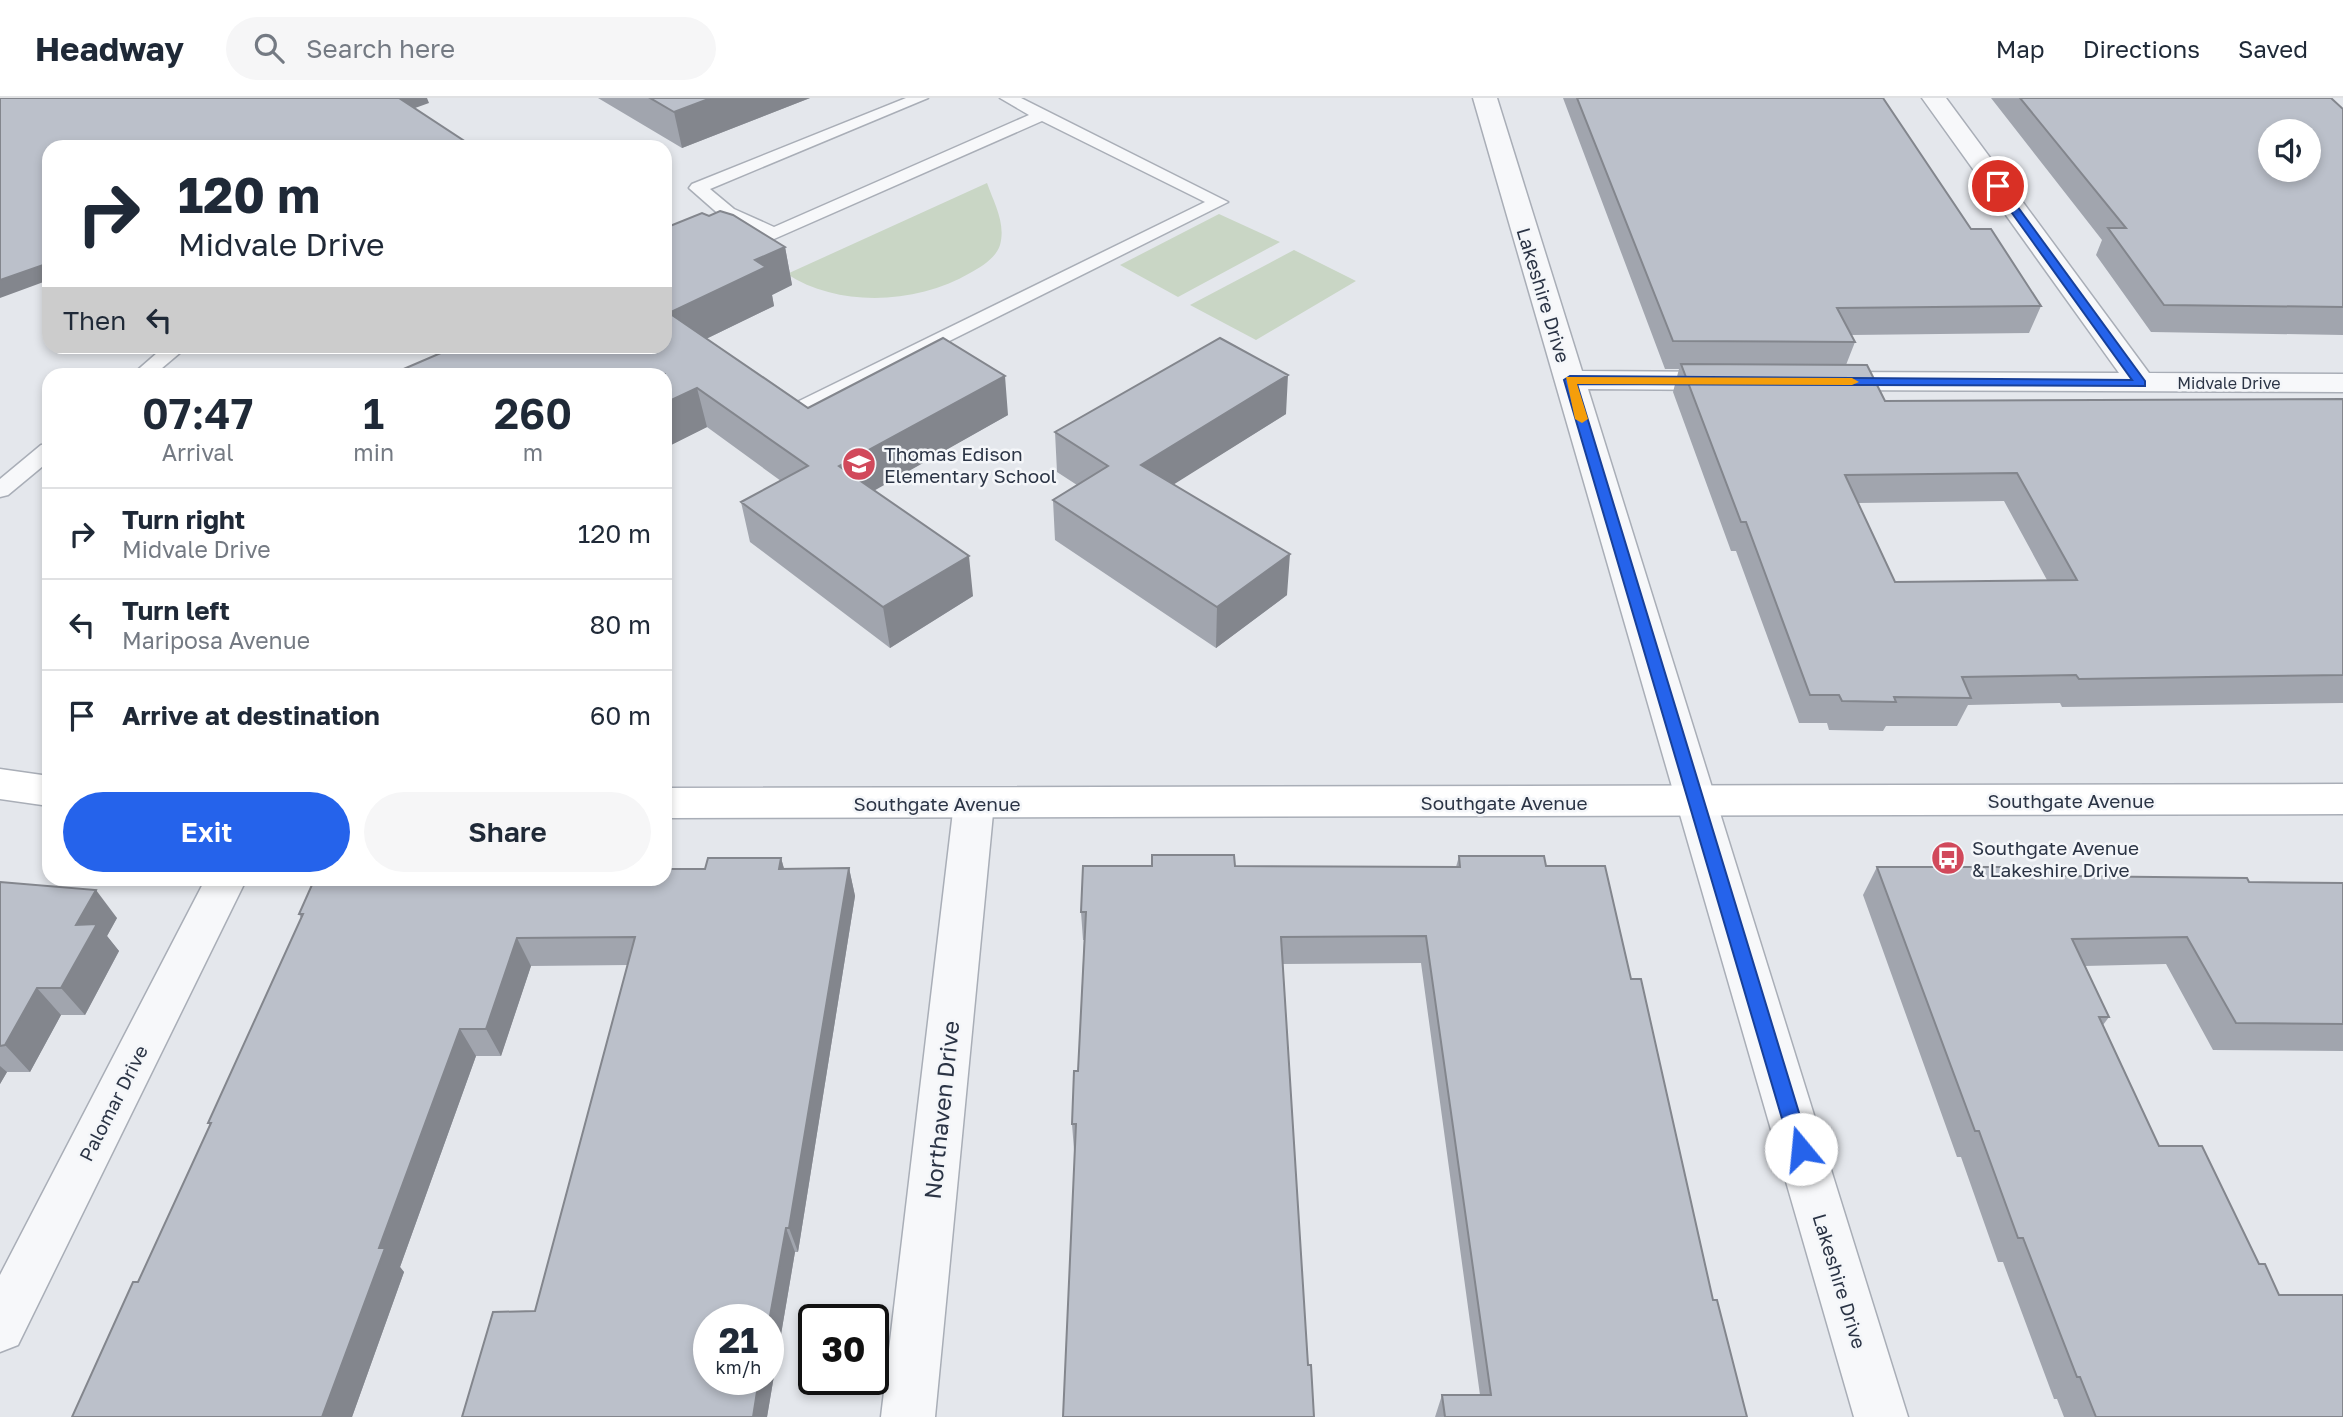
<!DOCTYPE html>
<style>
:root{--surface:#fff;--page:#f6f6f7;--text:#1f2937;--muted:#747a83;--line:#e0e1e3;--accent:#2563eb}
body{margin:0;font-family:"Golos Text",sans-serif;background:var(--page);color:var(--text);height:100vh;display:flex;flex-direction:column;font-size:26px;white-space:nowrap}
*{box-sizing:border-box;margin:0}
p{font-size:23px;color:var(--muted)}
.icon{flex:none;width:38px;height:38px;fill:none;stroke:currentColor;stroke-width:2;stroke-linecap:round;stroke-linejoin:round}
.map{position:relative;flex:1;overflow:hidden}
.side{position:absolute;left:42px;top:270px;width:630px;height:518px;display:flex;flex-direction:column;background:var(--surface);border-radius:21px;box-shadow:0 4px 10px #0003}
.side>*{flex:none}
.guide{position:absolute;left:42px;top:42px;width:630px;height:214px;border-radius:21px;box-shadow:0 4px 10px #0003;background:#fff;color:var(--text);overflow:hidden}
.buttons{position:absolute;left:2258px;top:21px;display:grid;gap:14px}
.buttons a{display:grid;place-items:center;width:63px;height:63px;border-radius:50%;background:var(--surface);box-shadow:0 4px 10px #0003;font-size:35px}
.speed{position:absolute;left:693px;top:1206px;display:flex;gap:14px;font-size:35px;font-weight:700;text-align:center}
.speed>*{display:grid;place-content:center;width:91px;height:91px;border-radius:50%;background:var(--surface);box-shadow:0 4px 10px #0003;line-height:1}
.speed small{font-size:18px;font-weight:400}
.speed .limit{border:4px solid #111;border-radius:10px;background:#fff;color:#111}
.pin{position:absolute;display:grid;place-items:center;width:60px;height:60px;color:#fff;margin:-30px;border:4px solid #fff;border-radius:50%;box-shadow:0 2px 7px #0007}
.me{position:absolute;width:77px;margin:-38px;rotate:343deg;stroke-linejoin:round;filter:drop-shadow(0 0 5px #0008)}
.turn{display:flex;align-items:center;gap:24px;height:147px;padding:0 21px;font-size:32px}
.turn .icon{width:91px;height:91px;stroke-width:2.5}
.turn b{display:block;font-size:49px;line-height:60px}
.then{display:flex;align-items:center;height:66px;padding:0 21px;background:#0003;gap:14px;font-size:26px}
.eta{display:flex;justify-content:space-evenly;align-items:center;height:119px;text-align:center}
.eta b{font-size:42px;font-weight:600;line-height:49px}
.action{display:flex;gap:14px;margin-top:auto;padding:14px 21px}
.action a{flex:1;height:80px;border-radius:42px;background:var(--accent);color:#fff;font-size:28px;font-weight:600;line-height:80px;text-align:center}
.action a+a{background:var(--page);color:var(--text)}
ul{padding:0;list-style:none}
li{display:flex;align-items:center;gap:21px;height:91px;padding:0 21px;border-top:2px solid var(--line)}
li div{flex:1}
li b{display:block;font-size:26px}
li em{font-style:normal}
header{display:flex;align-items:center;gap:42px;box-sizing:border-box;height:98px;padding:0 35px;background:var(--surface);border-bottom:2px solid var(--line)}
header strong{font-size:33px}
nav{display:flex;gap:38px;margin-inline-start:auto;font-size:24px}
.search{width:490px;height:63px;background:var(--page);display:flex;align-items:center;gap:18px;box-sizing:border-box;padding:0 24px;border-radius:38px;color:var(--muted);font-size:26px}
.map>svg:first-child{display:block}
</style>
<header>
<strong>Headway</strong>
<div class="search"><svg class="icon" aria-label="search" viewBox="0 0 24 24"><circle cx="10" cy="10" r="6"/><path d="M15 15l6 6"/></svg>Search here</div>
<nav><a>Map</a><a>Directions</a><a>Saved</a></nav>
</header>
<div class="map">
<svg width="2343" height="1319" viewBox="0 0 2343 1319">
<rect width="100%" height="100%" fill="#e4e7ec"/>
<path fill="#c9d6c5" d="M987,85C994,105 1006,125 1000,147C996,160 981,169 970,175C917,206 839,210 787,176Z
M1219,116L1280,144L1178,199L1120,167Z
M1294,152L1356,183L1256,242L1190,207Z"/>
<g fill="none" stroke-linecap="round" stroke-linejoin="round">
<g stroke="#a9aeb7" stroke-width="3">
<path id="lane" d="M906,0H928L710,91L734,111L774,129L1029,17L1000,0H1021L1228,104L807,314H793L790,310L793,306L1205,104L1042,23L774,141L722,119L689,90L692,86Z
M165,248H188L155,276H133Z
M49,346V363L8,397L0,399V381L41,347Z"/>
</g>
<g stroke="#a9aeb7" stroke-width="3">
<path id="street" d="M1473,0H1497L1582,273L1728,274L1739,277L1743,283L1739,289L1728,292L1588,291L1908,1319H1854Z
M1922,0H1946L2149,275L2343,276V294L1824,292L1813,289L1809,283L1813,277L1824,274L2119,275Z
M974,690L988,695L994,705L935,1319H881L954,705L960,695Z
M206,780H247L18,1247L0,1254V1177Z"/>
</g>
<g stroke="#a9aeb7" stroke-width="3">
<path id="secondary" d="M0,671L49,678V708L0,701Z
M2343,686V716L665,720V690Z"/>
</g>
<use href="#lane" fill="#f7f8fa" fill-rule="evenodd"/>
<use href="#street" fill="#f7f8fa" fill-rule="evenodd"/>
<use href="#secondary" fill="#fff" fill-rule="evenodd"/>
</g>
<path fill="#a1a5ae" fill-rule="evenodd" d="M598,0H810L682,50Z
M1563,0H1883L1971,131L2041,208L2029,235L1851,237L1855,244L1846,267L1885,303L2343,301V605L2062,609L2060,605L1968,607L1957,628H1886L1883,633L1829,632L1827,625H1799L1736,453H1731L1673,294L1679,271H1665ZM2004,403L2047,482L1895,484L1858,405Z
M1991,0H2331L2343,11V237L2151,234L2096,157L2102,142Z
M785,149L792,187L772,197L774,208L706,241L808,310L1008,317L874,392L973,498L890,550L750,444L741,404L781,383L707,329L665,350V276Z
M1286,316L1173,386L1287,497L1216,550L1055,442L1053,402L1077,387L1057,374L1055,334Z
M1459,758L1546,768L1631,881L1713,1202L1747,1319H1435L1442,1297H1480L1421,865L1283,866L1308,1267L1314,1319L1074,1052L1072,1026L1078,973L1084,842H1083L1081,814L1235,768L1456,769Z
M781,760L784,771L849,770L855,798L798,1154H795L767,1319H462L535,1213L628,867L531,868L501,958H476L400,1169L404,1174L352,1319H72L138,1184L210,1027L208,1025L301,820L299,816L705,771Z
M1877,769L2062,778L2249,784L2343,785V953L2213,952L2166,866L2084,868L2109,919L2103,927L2159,1048L2259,1166L2279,1197L2343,1319H2064L2057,1301H2054L2003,1164H1998L1961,1059H1957L1863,797Z
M0,784L117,820L107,838L119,853L85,917H61L30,974H7L0,986Z"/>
<path fill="#83868d" d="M399,0H427L429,5L404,14Z
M711,0H810L682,50L674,14Z
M785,149L792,187L772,197L774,208L679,254L669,215L755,162Z
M49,165V182L0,200V182Z
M1288,277L1286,316L1141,407V367Z
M1005,278L1008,317L847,408L839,368Z
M697,290L707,329L665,350V305Z
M1290,456L1287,497L1216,550L1217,509Z
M969,458L973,498L890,550L883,509Z
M781,760L789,788L779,771Z
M849,770L855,798L798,1154L789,1130Z
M96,792L117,820L107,838L119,853L85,917L61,890L76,827Z
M517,840L531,868L501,958L486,931Z
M37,890L61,917L30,974L5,947Z
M460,931L476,958L400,1169L404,1174L352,1319H322L379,1150Z
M0,968L7,974L0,986Z
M786,1130L795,1154L767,1319H753L759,1281H768V1229Z"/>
<path fill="#bbc0ca" stroke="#83868d" stroke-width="2" fill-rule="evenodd" d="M0,0H401H399L472,48L469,49H49V165L0,182Z
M650,0H711L674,14Z
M1577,0H1883L1971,131H1991L2041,208L1837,210L1855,244L1673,243Z
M2020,0H2331L2343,11V209L2164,207L2108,130H2126ZM2270,33H2308V72H2270Z
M720,113L733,117L785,149L755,162L766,169L669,215L808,310L943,240L1005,278L839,368L969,458L883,509L741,404L808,368L697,290L665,305V276H392L457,248H665V130L702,115L709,118Z
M1220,240L1288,277L1141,367L1290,456L1217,509L1053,402L1108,368L1055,334Z
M1681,266L1867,267L1885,303L2343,301V577L2079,581L2076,577L1962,579L1971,600L1894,599L1896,604L1842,603L1839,597H1810L1746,424H1741ZM2017,375L2077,482L1895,484L1845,377Z
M1152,757H1234L1235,768L1460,769L1459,758H1544L1546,768H1605L1631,881H1641L1713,1202H1717L1747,1319H1445L1442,1297H1491L1426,838L1281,839L1308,1267H1311L1314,1319H1063L1076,1026H1072L1074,973H1078L1086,814H1081L1083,768H1152Z
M708,760H781L779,771L849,770L789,1130H786L768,1229V1222H709V1281H759L753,1319H462L493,1214L535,1213L635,839L517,840L486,931H460L379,1150H385L322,1319H72L133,1184H138L211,1025H208L303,816H299L315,780H665V771H705Z
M1877,769H2057L2062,778L2247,780L2249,784L2343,785V926L2236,925L2187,839L2072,841L2109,919H2099L2159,1048H2202L2259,1166H2265L2279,1197H2343V1319H2096L2080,1279H2077L2023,1140H2018L1979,1033H1975Z
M0,784L96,792L76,827L97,826L61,890H37L5,947L0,948Z"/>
<path fill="#2563eb" stroke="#184099" stroke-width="2" d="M1994,86H2001L2145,283V288L1577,286L1810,1051L1807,1057L1801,1060L1794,1057L1791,1051L1564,282L1570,278L2132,282L1994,90Z"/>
<path fill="#f59e0b" d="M1566,279L1852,280L1859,284L1852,287L1577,286L1588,321L1582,325L1575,321Z"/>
<defs>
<g id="school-disc" transform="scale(1.75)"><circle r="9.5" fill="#d1495b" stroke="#f4f6f9"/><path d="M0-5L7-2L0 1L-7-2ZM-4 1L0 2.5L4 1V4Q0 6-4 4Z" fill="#fff"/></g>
<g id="bus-disc" transform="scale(1.75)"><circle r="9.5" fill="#d1495b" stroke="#f4f6f9"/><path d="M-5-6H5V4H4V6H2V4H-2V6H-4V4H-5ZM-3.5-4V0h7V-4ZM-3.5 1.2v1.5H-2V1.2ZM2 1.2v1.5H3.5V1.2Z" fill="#fff"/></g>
</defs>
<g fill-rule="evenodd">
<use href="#school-disc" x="859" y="366"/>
<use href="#bus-disc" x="1948" y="760"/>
</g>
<g text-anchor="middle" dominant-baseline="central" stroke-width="5" stroke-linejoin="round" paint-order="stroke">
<g font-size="16" fill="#2b3445" stroke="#f4f6f9">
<text x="2229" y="285">Midvale Drive</text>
</g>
<g font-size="19" fill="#2b3445" stroke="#f4f6f9">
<text transform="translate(1544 197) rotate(73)">Lakeshire Drive</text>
<text x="2071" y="702">Southgate Avenue</text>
<text x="1504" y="704">Southgate Avenue</text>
<text x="937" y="705">Southgate Avenue</text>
<text transform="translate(113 1005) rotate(-63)">Palomar Drive</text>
<text transform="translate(1840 1183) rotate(73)">Lakeshire Drive</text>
</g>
<g font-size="19" fill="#2b3445" stroke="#f4f6f9" text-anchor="start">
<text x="884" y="355">Thomas Edison<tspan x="884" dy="22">Elementary School</tspan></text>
<text x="1972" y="749">Southgate Avenue<tspan x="1972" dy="22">&amp; Lakeshire Drive</tspan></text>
</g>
<g font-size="23" fill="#2b3445" stroke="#f4f6f9">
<text transform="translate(941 1012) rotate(-84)">Northaven Drive</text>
</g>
</g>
</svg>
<div class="buttons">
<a><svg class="icon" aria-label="sound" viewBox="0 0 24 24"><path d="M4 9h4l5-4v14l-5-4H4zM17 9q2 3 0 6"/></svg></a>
</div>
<div class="speed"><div>21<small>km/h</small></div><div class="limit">30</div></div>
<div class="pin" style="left:1998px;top:88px;background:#d93025"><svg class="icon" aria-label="arrive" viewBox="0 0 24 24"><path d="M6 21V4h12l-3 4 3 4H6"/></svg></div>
<svg class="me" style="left:1801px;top:1051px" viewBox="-20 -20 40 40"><circle r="19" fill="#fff"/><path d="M0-13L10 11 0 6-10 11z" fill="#2563eb"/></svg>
<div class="guide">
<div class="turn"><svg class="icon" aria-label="right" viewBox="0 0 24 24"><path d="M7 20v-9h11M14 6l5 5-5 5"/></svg><div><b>120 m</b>Midvale Drive</div></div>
<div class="then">Then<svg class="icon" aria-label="left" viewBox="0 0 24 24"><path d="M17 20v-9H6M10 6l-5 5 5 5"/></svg></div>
</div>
<section class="side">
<div class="eta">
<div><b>07:47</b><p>Arrival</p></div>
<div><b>1</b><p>min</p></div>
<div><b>260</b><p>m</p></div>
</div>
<ul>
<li><svg class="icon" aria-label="right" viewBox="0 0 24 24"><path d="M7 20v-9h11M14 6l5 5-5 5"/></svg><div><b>Turn right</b><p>Midvale Drive</p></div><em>120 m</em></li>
<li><svg class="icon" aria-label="left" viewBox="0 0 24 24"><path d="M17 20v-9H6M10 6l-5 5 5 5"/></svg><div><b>Turn left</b><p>Mariposa Avenue</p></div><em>80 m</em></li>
<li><svg class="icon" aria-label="arrive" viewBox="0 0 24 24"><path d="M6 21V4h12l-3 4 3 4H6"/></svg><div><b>Arrive at destination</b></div><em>60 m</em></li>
</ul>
<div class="action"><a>Exit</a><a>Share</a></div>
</section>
</div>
